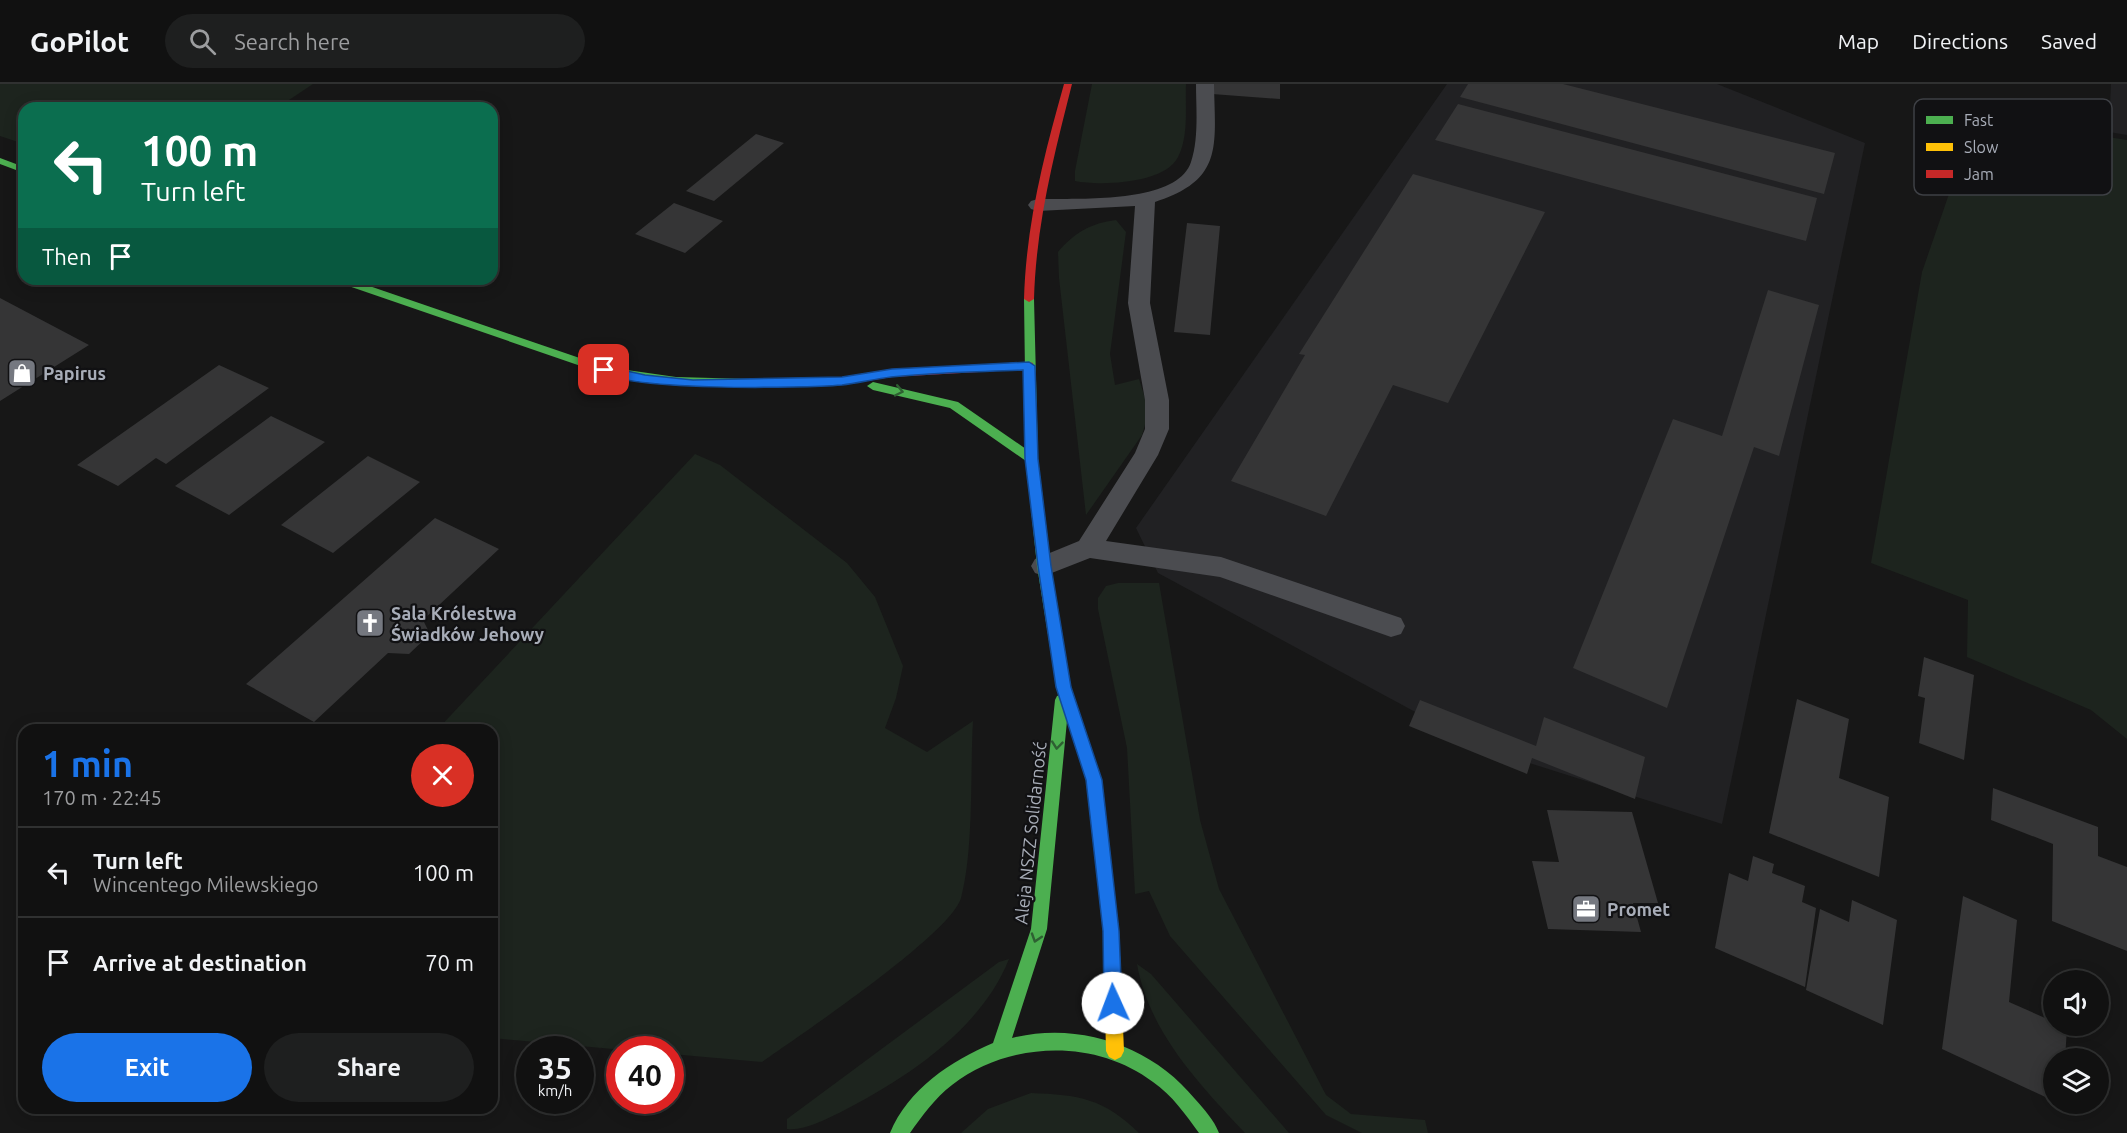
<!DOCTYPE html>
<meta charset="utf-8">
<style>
:root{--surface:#111;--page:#1e1f1f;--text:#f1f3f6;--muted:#9c9d9f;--line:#303131;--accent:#1a73e8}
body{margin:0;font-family:Ubuntu,sans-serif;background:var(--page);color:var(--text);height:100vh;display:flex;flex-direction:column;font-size:22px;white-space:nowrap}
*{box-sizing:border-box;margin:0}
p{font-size:20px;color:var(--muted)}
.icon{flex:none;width:33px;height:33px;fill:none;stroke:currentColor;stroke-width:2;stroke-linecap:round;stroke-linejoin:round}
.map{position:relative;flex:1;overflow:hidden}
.sheet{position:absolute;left:18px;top:640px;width:480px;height:390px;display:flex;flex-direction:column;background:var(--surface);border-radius:18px;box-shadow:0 3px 15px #0003,0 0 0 2px var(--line)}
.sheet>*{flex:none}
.banner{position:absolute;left:18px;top:18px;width:480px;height:183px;border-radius:18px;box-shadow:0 3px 15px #0003,0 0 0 2px var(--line);background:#0b6e4f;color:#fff;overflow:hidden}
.fabs{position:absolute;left:2043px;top:886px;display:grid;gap:12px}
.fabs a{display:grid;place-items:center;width:66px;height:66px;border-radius:50%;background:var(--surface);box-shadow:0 3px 15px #0003,0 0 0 2px var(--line);font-size:30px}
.speed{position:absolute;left:516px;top:952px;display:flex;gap:12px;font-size:30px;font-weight:700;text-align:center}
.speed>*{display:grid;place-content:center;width:78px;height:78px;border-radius:50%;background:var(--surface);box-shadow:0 3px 15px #0003,0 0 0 2px var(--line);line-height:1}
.speed small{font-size:15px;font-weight:400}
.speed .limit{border:9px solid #d22;background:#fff;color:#111}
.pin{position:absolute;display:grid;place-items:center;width:51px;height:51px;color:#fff;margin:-26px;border-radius:12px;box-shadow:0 3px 9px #0006}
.me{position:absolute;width:66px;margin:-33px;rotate:358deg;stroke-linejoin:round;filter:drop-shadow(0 0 4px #0008)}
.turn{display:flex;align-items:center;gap:21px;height:126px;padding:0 24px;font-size:27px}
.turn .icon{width:78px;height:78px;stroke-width:2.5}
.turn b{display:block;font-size:42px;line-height:51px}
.then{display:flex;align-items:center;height:57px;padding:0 24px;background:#0003;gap:12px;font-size:22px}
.round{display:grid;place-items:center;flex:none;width:63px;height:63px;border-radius:32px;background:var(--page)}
.summary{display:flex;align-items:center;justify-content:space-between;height:102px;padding:0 24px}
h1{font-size:36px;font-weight:700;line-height:45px;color:var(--accent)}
.primary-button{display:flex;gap:12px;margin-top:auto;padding:12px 24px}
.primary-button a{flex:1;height:69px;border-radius:36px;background:var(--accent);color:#fff;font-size:24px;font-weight:700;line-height:69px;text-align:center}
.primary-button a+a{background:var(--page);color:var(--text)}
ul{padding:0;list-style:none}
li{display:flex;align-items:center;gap:18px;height:90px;padding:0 24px;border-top:2px solid var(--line)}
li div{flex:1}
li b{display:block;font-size:22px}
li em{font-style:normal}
header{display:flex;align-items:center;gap:36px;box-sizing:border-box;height:84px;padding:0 30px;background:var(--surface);border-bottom:2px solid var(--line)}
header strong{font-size:28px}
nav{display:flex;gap:33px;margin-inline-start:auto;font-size:21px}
.search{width:420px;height:54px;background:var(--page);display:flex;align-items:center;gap:15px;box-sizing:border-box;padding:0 21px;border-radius:33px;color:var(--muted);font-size:22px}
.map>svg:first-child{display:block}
</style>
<header>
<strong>GoPilot</strong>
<div class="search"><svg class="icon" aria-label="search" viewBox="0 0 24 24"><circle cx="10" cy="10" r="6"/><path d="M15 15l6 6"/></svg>Search here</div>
<nav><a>Map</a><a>Directions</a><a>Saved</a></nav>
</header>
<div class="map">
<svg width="2127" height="1049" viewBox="0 0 2127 1049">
<rect width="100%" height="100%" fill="#171717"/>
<path fill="#212123" d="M1447,0H1717L1865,59L1722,740L1482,664L1158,489L1136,444Z
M2111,0H2127V51L2109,48Z"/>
<path fill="#1d241e" d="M0,0H313L277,24H24V60L0,52Z
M1092,0H1186C1185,23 1189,52 1178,73C1165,100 1100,102 1075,97V87Z
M1976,32L2127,56V655L2091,626L1967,573L1968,516L1871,479L1922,188Z
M1116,136L1126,148L1110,270L1115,301L1139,295L1149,327L1142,351L1086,431L1059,194L1058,168C1074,149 1091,139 1116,136Z
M695,370L720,381L847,479L875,513L903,582L896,614L885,644L927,668L973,637C970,689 974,765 961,814C950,851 800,951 762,978L671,970L670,966H624L492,954V646H437Z
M1118,499H1159L1200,736L1219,805L1326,1011L1351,1030L1425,1036L1428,1049H1362L1326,1031L1170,852L1149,807L1135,810L1127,664L1098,525V514L1106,502Z
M1009,875C981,946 904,996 839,1029C824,1036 804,1047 787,1045V1035L999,878Z
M1137,880L1151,890L1289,1049H1245C1199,1000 1149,948 1137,880Z
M1031,1009C1079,1011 1103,1014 1139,1049H961L988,1025Z"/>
<path fill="#353536" d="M1212,0H1280V15L1212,10Z
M1468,0H1563L1835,69L1824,110L1460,13Z
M1458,20L1817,114L1806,157L1435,56Z
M756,50L784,59L714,117L686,107Z
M1413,90L1545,128L1448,319L1393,301L1326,432L1231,397L1305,271L1299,270Z
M674,119L723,137L685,169L635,150Z
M1187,139L1220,142L1210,251L1174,248Z
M1768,206L1819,221L1779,372L1754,363L1667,624L1573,584L1673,335L1722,352Z
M0,214L89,261L0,317Z
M219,281L269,304L166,380L156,374L118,402L77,381Z
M271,332L325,358L229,431L175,402Z
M368,372L420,398L333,469L281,441Z
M435,434L499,465L423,536L430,550L409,570L388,569L314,638L246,600Z
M1924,573L1974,591L1964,676L1919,659L1925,614L1918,612Z
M1797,615L1849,635L1839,694L1889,713L1879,793L1769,749Z
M1420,616L1536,662L1544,633L1645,673L1635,715L1532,674L1527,690L1409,642Z
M1993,704L2098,743V772L2127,783V867L2052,837L2053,760L1991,736Z
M1547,726L1632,728L1658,819H1633L1641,848L1548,845L1532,777L1559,778Z
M1753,772L1774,780L1772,789L1805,802L1802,818L1816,824L1805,903L1715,864L1729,789L1748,797Z
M1963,812L2017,836L2009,918L2054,938V942L2067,944L2065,975H2054V1017L1942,965Z
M1852,816L1897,836L1883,941L1806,906L1820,825L1849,838Z"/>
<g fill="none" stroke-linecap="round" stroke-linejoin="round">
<path fill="#4b4c50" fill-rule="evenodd" d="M1196,0H1214C1215,62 1224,96 1155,118L1150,219L1169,316V345L1158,371L1106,457L1221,473L1401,534L1405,542L1401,550L1391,553L1220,493L1090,474L1044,492L1035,489L1031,482L1035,475L1079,457L1135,369L1145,345V316L1128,219L1135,122L1038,127L1031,125L1028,121L1031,117L1038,115C1074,114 1177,121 1191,78C1199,54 1196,24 1196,0Z"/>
<path fill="#4caf50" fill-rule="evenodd" d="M0,74L24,83V89L0,80Z
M333,195H349L606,283L676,293L749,295L755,299L749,303C700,303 652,300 604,290L334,197Z
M1029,212L1034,215L1038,375L1051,482L1067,582L1065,586L1060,588L1055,586L1053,582L1037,482L1026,377L950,324L873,306L867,302L873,298L958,318L1026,365L1024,215Z
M1062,610L1067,612L1069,616L1047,845L1012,954C1079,937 1152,962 1195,1015C1204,1025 1214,1036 1219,1049H1199C1186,1031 1172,1011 1153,998C1095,954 1009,957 952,1001C935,1014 922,1032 910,1049H890C908,1005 951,977 993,959L1031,845L1055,616L1057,612Z"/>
<path fill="#ffc107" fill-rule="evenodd" d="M1060,576L1065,578L1070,603L1101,696L1119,847L1124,967L1121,973L1115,976L1109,973L1106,967L1103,847L1087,696L1056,603L1053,582L1055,578Z"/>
<path fill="#c62828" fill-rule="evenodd" d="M1064,0H1072C1054,71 1036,141 1034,215L1029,218L1024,215C1026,141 1044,71 1064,0Z
M1029,278L1033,279V285L892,293L842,301L749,303L743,299L749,295L842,293L892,285Z"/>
</g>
<defs><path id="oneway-chevron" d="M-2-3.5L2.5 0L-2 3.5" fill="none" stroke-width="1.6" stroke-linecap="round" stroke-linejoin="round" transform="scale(1.5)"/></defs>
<g stroke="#2e6032">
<use href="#oneway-chevron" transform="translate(899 307) rotate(12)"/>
<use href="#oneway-chevron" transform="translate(1057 661) rotate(96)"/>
<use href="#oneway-chevron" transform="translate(1036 854) rotate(108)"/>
</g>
<path fill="#1a73e8" stroke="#114b97" stroke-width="1.5" d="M1029,278L1035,282L1038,375L1051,482L1071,603L1102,696L1119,847L1122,919L1119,925L1113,928L1107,925L1104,919L1103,847L1086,696L1056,603L1038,482L1025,375L1023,286C980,288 935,288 891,293C875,295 858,299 842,301C805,304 620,308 599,286L604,282L645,291L693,296L842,293L892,285Z"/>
<defs>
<g id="shop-square" transform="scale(1.5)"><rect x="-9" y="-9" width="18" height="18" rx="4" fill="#757880" stroke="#111113"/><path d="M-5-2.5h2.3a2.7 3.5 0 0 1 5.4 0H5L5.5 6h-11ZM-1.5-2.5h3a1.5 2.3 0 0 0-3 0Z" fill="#fff"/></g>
<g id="church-square" transform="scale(1.5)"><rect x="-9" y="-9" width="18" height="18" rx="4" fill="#757880" stroke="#111113"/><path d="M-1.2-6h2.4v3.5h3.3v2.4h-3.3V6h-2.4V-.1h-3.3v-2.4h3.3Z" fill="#fff"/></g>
<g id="office-square" transform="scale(1.5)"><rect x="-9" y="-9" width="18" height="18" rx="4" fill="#757880" stroke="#111113"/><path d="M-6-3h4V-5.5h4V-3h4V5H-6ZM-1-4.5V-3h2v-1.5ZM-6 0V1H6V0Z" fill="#fff"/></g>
</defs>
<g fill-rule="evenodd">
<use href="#shop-square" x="22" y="289"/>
<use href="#church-square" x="370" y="539"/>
<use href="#office-square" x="1586" y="825"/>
</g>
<g text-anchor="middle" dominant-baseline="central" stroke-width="4.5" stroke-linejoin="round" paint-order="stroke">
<g font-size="18" font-weight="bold" fill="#a8adb8" stroke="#111113" text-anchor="start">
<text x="43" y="289">Papirus</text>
<text x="391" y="529">Sala Królestwa<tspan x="391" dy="21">Świadków Jehowy</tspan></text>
<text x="1607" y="825">Promet</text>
</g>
<g font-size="18" fill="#a8adb8" stroke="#111113">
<text transform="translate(1030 749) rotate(-84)">Aleja NSZZ Solidarność</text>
</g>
</g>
<rect x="1914" y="15" width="198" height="96" rx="9" fill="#111113" stroke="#3e4045" stroke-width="1.5"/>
<rect x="1926" y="32" width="27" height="8" fill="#4caf50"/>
<rect x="1926" y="59" width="27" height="8" fill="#ffc107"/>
<rect x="1926" y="86" width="27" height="8" fill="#c62828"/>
<g font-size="16" fill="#a8adb8">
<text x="1964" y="42">Fast</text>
<text x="1964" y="69">Slow</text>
<text x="1964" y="96">Jam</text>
</g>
</svg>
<div class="fabs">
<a><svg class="icon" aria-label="sound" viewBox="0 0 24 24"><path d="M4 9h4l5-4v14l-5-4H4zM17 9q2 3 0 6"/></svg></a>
<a><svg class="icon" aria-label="layers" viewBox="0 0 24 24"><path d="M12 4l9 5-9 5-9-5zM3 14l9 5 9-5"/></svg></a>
</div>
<div class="speed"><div>35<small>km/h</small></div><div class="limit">40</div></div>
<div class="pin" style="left:604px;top:286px;background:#d93025"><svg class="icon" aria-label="arrive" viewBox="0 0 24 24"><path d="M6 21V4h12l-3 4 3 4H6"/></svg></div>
<svg class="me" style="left:1113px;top:919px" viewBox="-20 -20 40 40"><circle r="19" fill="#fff"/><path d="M0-13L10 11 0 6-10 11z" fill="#1a73e8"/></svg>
<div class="banner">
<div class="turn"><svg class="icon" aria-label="left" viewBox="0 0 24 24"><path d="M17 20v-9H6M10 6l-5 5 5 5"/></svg><div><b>100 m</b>Turn left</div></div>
<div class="then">Then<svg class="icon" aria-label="arrive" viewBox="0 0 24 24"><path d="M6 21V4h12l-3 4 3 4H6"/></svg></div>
</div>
<section class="sheet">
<div class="summary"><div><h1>1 min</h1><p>170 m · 22:45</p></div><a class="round" style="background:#d93025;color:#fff"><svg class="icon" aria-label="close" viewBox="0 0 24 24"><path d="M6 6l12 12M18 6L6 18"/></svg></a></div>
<ul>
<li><svg class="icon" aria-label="left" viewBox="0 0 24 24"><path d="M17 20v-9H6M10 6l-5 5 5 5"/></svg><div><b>Turn left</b><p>Wincentego Milewskiego</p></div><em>100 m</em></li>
<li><svg class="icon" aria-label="arrive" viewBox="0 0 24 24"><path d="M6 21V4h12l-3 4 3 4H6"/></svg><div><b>Arrive at destination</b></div><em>70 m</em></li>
</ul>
<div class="primary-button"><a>Exit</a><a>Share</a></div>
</section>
</div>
